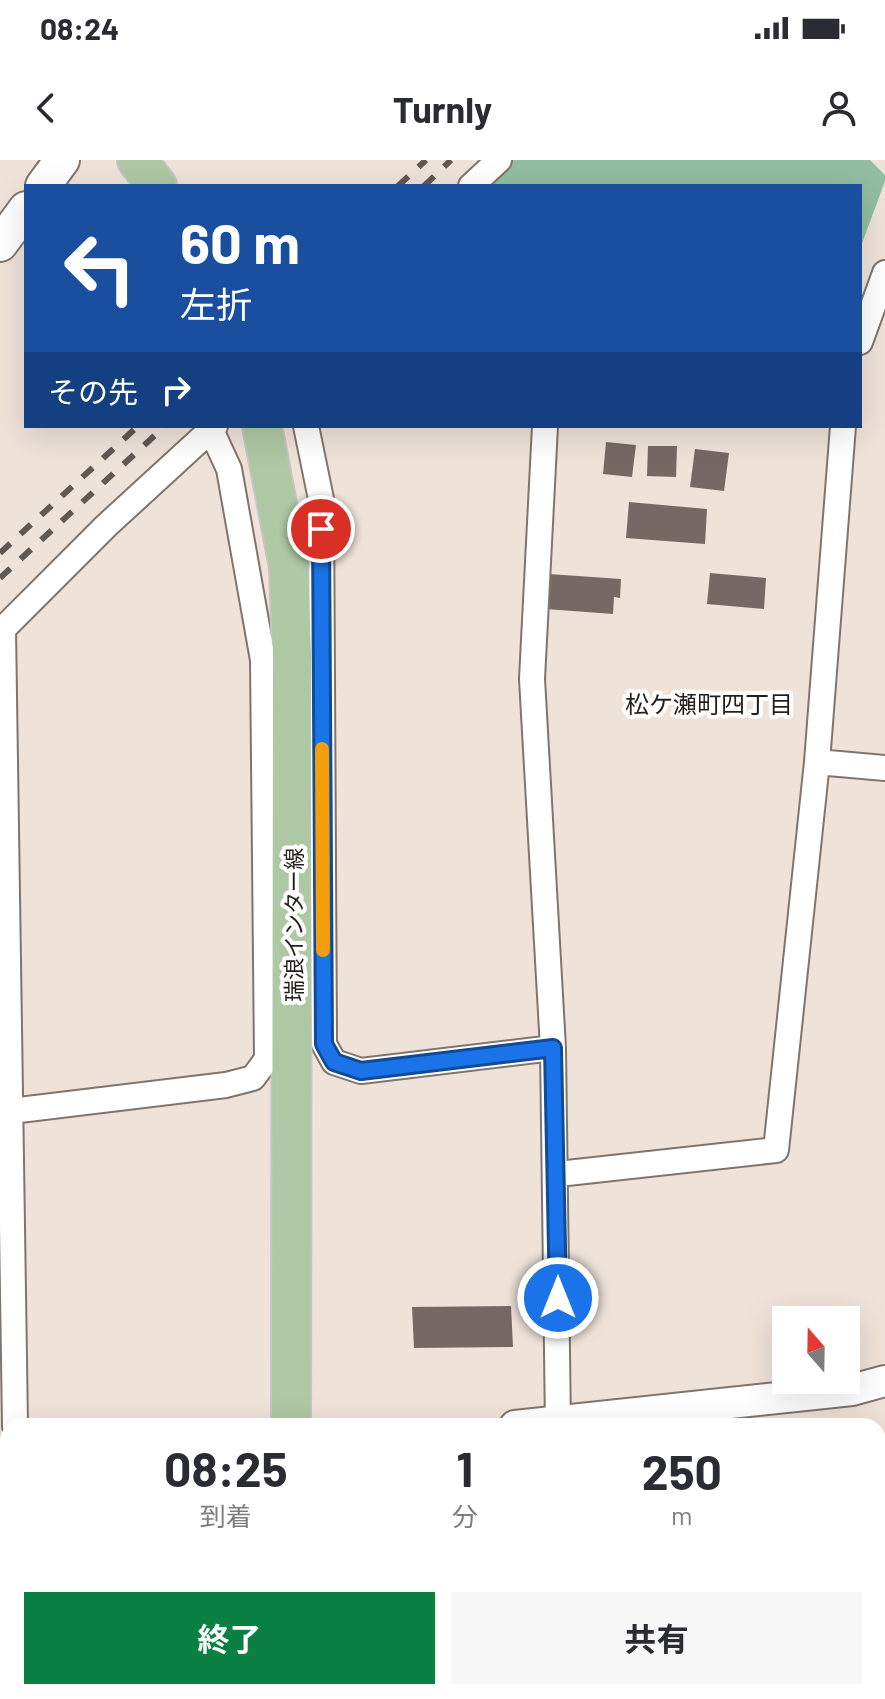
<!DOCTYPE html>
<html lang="ja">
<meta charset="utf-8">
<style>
:root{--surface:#fff;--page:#f7f7f7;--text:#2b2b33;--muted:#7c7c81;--accent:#0b8043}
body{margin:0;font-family:Barlow,"Noto Sans JP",sans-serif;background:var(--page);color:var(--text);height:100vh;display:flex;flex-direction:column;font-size:30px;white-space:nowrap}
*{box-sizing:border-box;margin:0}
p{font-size:26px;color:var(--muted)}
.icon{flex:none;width:44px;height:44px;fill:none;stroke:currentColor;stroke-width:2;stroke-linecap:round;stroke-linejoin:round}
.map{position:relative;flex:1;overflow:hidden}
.sheet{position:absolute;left:0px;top:1258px;width:886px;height:282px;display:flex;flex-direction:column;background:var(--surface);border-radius:24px 24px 0 0;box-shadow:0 8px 32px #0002}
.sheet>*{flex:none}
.banner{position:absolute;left:24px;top:24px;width:838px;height:244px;border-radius:0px;box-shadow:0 8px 32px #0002;background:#1a4fa0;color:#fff;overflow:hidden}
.needle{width:52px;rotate:340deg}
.controls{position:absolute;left:772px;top:1146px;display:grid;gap:16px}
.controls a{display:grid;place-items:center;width:88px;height:88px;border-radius:0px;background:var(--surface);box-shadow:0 8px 32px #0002;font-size:40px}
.pin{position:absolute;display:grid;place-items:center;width:68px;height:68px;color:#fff;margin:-34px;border:4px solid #fff;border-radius:50%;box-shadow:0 2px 8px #0007}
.me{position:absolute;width:88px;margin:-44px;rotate:0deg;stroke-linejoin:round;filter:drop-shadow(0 0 6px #0008)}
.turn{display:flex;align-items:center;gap:28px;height:168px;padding:0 24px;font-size:36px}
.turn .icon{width:104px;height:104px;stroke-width:2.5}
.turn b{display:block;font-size:56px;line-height:68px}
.then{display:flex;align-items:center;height:76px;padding:0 24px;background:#0003;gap:16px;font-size:30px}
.eta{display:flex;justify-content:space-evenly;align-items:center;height:136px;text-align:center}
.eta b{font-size:48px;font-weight:700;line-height:56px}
.button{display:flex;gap:16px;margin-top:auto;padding:16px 24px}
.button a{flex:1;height:92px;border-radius:0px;background:var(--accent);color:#fff;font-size:32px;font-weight:700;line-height:92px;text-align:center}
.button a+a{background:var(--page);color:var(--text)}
.status{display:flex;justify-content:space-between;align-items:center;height:56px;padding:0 40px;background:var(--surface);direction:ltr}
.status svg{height:22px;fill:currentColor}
header{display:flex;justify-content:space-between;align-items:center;height:104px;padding:0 24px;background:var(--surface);font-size:36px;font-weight:700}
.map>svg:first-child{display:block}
</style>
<div class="status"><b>08:24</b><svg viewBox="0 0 49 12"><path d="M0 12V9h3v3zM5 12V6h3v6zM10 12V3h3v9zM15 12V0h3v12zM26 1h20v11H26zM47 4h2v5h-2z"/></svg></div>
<header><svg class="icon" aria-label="back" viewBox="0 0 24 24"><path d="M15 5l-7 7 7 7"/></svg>Turnly<svg class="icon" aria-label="person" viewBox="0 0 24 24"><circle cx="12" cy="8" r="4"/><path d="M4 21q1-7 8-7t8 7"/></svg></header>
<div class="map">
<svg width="885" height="1539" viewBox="0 0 885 1539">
<rect width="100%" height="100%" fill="#eee2d9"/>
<path fill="#92bda2" d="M489,0H870L885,15V21L860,89V26H460Z"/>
<path fill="#766964" d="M606,282L636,285L632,317L603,314Z
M648,286H677L676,317L647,316Z
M695,289L729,293L724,331L690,327Z
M629,342L707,349L705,384L626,378Z
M710,413L766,418L764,449L707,444Z
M549,414L621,419L620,438L614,437L613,454L546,449Z
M511,1146L513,1187L414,1188L412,1147Z"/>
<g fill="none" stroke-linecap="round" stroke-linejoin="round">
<g stroke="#80756d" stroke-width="28">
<path id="minor" d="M471,26L499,0
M860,182L885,113
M306,266L321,339L324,884L334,902L361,911L553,888
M545,266L532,519L553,888L558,1266
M3,469L15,1266
M0,472L106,366L215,266
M817,602L885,608
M11,951L226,925L253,918L267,899L263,500L229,309L211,270
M558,1014L776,990L817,602L843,266
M878,1495H885
M19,1532V1539
M558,1532L559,1539"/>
</g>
<g stroke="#80756d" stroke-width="34">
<path id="tertiary" d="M515,1266L852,1230L885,1221
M0,1326L8,1325"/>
</g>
<g stroke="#80756d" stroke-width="38">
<path id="secondary" d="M43,26L62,0
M0,84L26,49"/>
</g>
<g stroke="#c6c4c4" stroke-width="42">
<path id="primary" d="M137,0L157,26
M262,266L289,407L292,493L291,1266
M294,1532V1539"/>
</g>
<use href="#minor" stroke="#fff" stroke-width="24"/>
<use href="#tertiary" stroke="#fff" stroke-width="30"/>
<use href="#secondary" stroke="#fff" stroke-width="34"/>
<use href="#primary" stroke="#aec8a3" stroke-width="38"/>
<path stroke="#5f5853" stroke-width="6" stroke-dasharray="14 14" stroke-linecap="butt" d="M398,26L426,0
M424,26L451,0
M0,393L138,266
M0,418L165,266"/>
</g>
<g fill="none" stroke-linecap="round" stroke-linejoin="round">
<g stroke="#114b97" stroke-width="20">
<path id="route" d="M321,369L324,884L334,902L361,911L553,888L558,1138"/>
</g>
<use href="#route" stroke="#1a73e8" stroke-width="14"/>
<path stroke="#f59e0b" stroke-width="14" d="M322,589L323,790"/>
</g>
<g text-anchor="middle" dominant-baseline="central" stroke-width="8" stroke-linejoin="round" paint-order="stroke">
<g font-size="22" fill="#231e1b" stroke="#fff">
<text transform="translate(293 765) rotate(-90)">瑞浪インター線</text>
</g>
<g font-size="24" fill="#231e1b" stroke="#fff">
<text x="709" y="543">松ケ瀬町四丁目</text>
</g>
</g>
</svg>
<div class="controls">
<a><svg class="needle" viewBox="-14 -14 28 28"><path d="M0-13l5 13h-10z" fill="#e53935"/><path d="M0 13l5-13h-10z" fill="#7c7c81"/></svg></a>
</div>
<div class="pin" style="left:321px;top:369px;background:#d93025"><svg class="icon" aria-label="arrive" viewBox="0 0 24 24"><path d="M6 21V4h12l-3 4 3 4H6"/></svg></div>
<svg class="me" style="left:558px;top:1138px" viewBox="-20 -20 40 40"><circle r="17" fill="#1a73e8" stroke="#fff" stroke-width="3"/><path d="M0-11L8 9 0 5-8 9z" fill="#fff"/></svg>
<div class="banner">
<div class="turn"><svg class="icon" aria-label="left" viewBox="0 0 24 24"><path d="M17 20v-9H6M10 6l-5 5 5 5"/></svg><div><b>60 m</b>左折</div></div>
<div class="then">その先<svg class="icon" aria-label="right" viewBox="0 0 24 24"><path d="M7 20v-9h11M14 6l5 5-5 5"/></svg></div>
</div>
<section class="sheet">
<div class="eta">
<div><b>08:25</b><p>到着</p></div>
<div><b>1</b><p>分</p></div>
<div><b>250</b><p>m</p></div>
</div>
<div class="button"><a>終了</a><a>共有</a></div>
</section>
</div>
